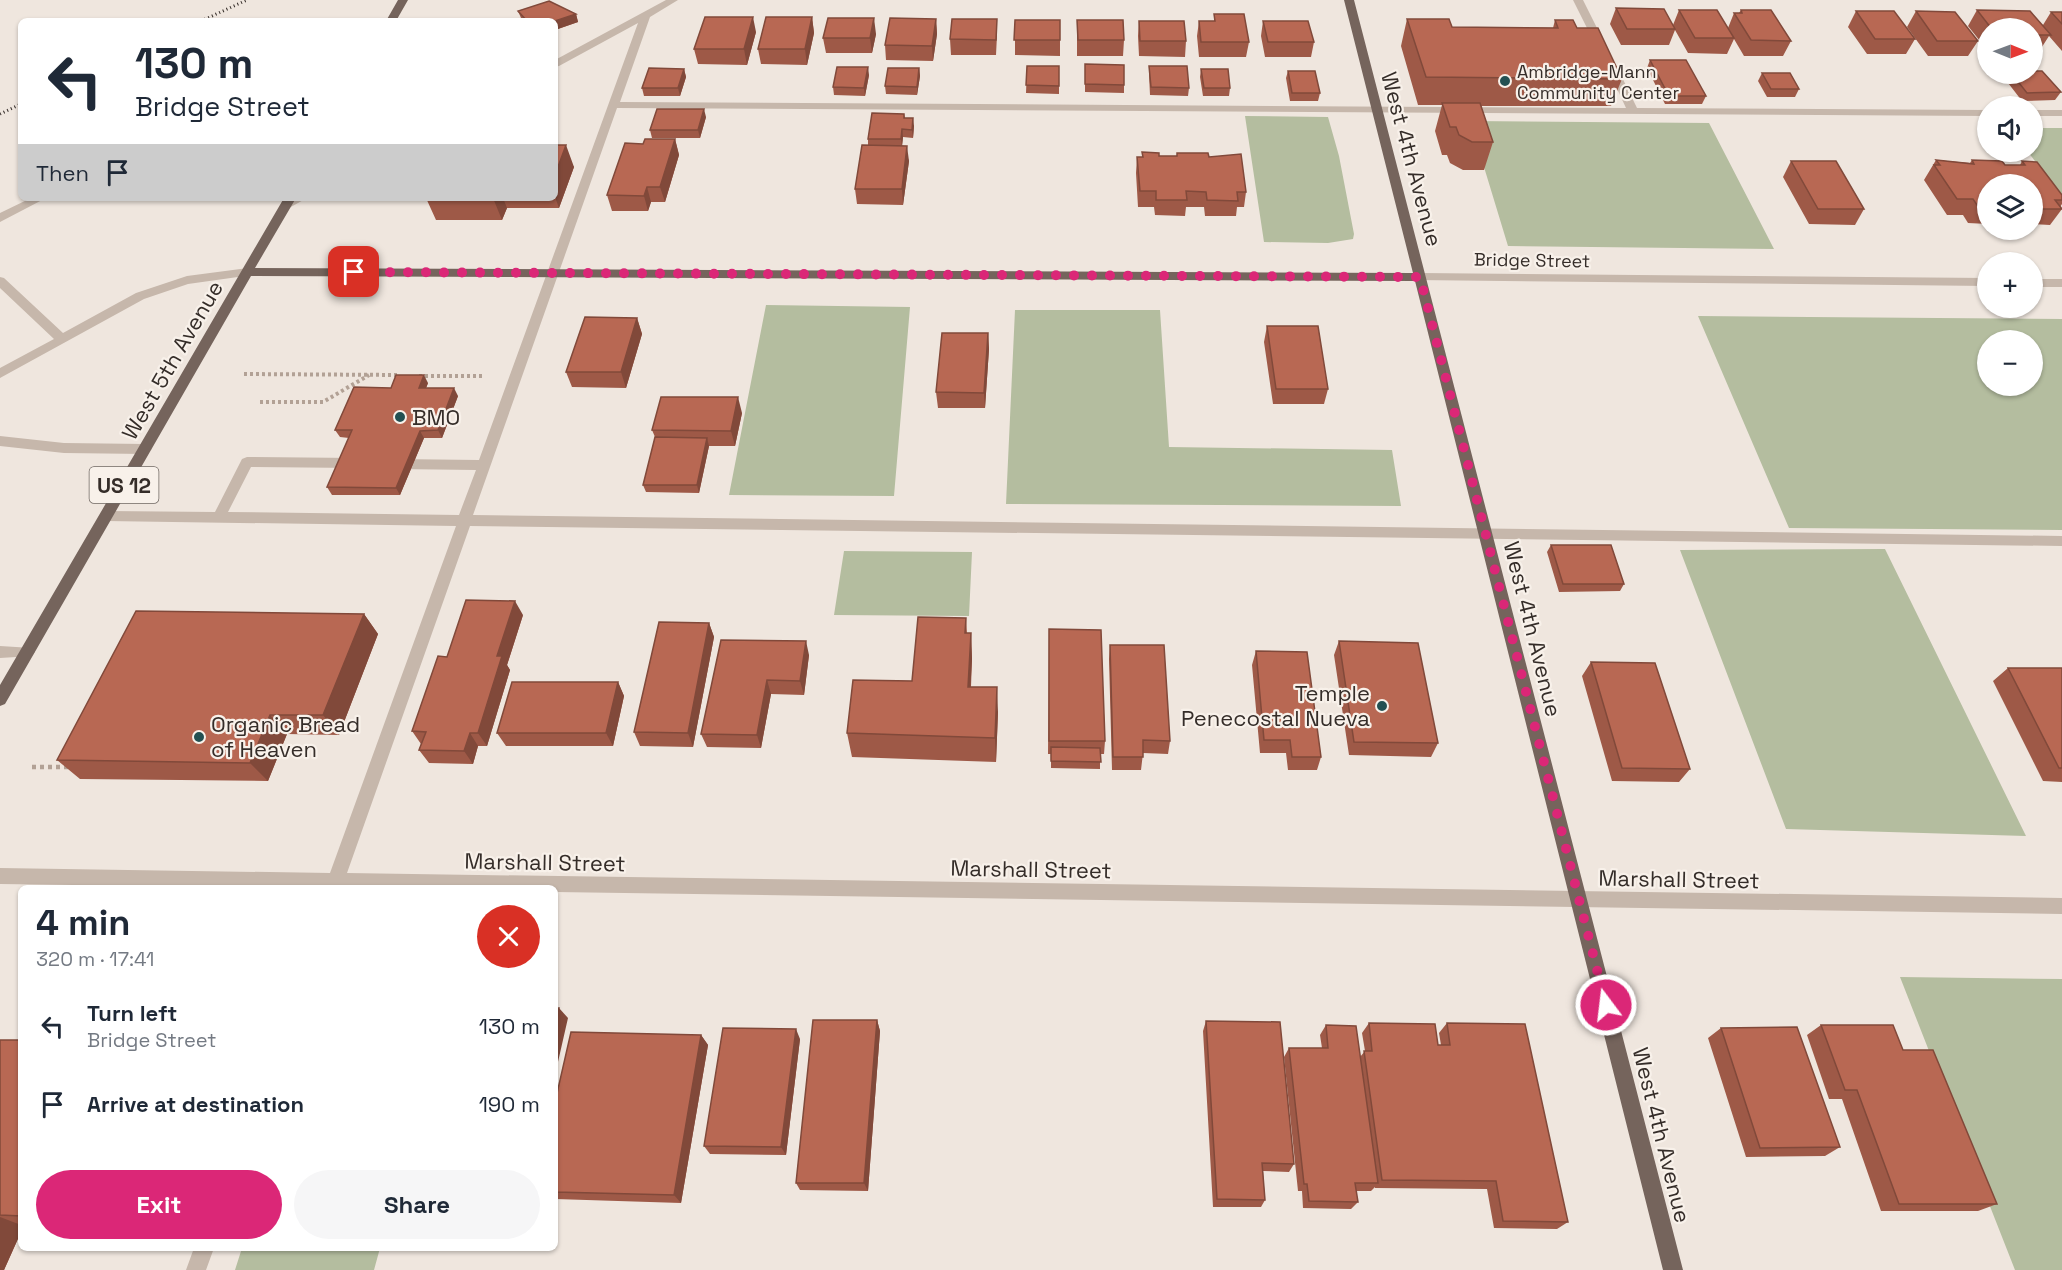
<!DOCTYPE html>
<meta charset="utf-8">
<style>
:root{--surface:#fff;--page:#f6f6f7;--text:#1f2937;--muted:#747a83;--accent:#db2777}
body{margin:0;font-family:"Space Grotesk",sans-serif;background:var(--page);color:var(--text);height:100vh;display:flex;flex-direction:column;font-size:22px;white-space:nowrap}
*{box-sizing:border-box;margin:0}
p{font-size:20px;color:var(--muted)}
.icon{flex:none;width:33px;height:33px;fill:none;stroke:currentColor;stroke-width:2;stroke-linecap:round;stroke-linejoin:round}
.map{position:relative;flex:1;overflow:hidden}
.panel{position:absolute;left:18px;top:885px;width:540px;height:366px;display:flex;flex-direction:column;background:var(--surface);border-radius:9px;box-shadow:0 2px 4px #0004}
.panel>*{flex:none}
.banner{position:absolute;left:18px;top:18px;width:540px;height:183px;border-radius:9px;box-shadow:0 2px 4px #0004;background:#fff;color:var(--text);overflow:hidden}
.needle{width:39px;rotate:91deg}
.buttons{position:absolute;left:1977px;top:18px;display:grid;gap:12px}
.buttons a{display:grid;place-items:center;width:66px;height:66px;border-radius:50%;background:var(--surface);box-shadow:0 2px 4px #0004;font-size:30px}
.pin{position:absolute;display:grid;place-items:center;width:51px;height:51px;color:#fff;margin:-26px;border-radius:12px;box-shadow:0 3px 9px #0006}
.me{position:absolute;width:66px;margin:-33px;rotate:345deg;stroke-linejoin:round;filter:drop-shadow(0 0 4px #0008)}
.turn{display:flex;align-items:center;gap:21px;height:126px;padding:0 18px;font-size:27px}
.turn .icon{width:78px;height:78px;stroke-width:2.5}
.turn b{display:block;font-size:42px;line-height:51px}
.then{display:flex;align-items:center;height:57px;padding:0 18px;background:#0003;gap:12px;font-size:22px}
.round{display:grid;place-items:center;flex:none;width:63px;height:63px;border-radius:32px;background:var(--page)}
.summary{display:flex;align-items:center;justify-content:space-between;height:102px;padding:0 18px}
h1{font-size:36px;font-weight:800;line-height:45px}
.cta{display:flex;gap:12px;margin-top:auto;padding:12px 18px}
.cta a{flex:1;height:69px;border-radius:36px;background:var(--accent);color:#fff;font-size:24px;font-weight:800;line-height:69px;text-align:center}
.cta a+a{background:var(--page);color:var(--text)}
ul{padding:0;list-style:none}
li{display:flex;align-items:center;gap:18px;height:78px;padding:0 18px}
li div{flex:1}
li b{display:block;font-size:22px}
li em{font-style:normal}
.map>svg:first-child{display:block}
</style>
<div class="map">
<svg width="2062" height="1270" viewBox="0 0 2062 1270">
<rect width="100%" height="100%" fill="#efe6de"/>
<path fill="#b4bd9f" fill-rule="evenodd" d="M1245,116L1328,117L1339,156L1354,234L1353,239L1328,243L1264,242Z
M1470,121L1709,123L1774,249L1508,246Z
M2033,128H2062V196L2028,152H2032Z
M766,305L910,307L894,496L729,495Z
M1015,310H1160L1169,447L1392,450L1401,506L1006,504Z
M1698,316L2062,319V530L1789,528ZM1988,340H2032V386H1988Z
M1885,549L2026,836L1786,829L1680,550Z
M844,551L972,552L969,616L834,615Z
M1900,977L2062,979V1270H2015Z
M242,1248H380L374,1270H235Z"/>
<g fill="none" stroke-linecap="round" stroke-linejoin="round">
<path stroke="#b2a195" stroke-width="4" stroke-dasharray="3 3" stroke-linecap="butt" d="M244,374L399,375
M419,376H483
M260,402H323L369,375"/>
<path stroke="#b2a195" stroke-width="4.5" stroke-dasharray="4 4" stroke-linecap="butt" d="M32,767H70"/>
<path fill="#c6b7ab" fill-rule="evenodd" d="M666,0H678L650,17L620,102L1626,108L1607,67L1612,64L1617,67L1637,108L1988,110V116L617,108L473,515L2062,536V546L470,526L347,873L2062,898V914L555,892V888H285L0,884V868L330,873L456,526L106,521L99,516L106,511L215,512L242,459L247,457L356,458L363,463L356,468L251,467L228,512L459,515L476,470L395,469L388,464L395,459L479,460L638,23L559,66L555,67V60Z
M1573,0H1583L1606,46L1605,48L1596,46Z
M2032,110H2062V116H2032Z
M31,198H46L0,222V213Z
M292,198H307L289,208H281V204Z
M248,268L254,272L252,275L188,284L144,299L0,378V368L54,339L0,288V277L4,278L63,333L136,293L187,276Z
M1420,273L1988,278V286L1416,280V274Z
M2032,279H2062V287H2032Z
M0,436L64,443L145,444L152,449L145,454L64,453L0,446Z
M0,646L32,648L35,652L32,656L0,658Z
M194,1248H214L206,1270H186Z"/>
<path fill="#75645c" fill-rule="evenodd" d="M398,0H408L396,21H386Z
M1344,0H1354L1683,1270H1663L1415,281L251,276L5,704L0,706V685L284,198H296L255,268L1413,273Z"/>
<path stroke="#352d29" stroke-width="3" stroke-dasharray="1 3" stroke-linecap="butt" d="M201,21L247,0
M0,114L21,104"/>
</g>
<path fill="#9e5947" d="M1616,8L1673,25L1679,10L1728,28L1734,13H1739L1741,10L1791,41L1783,56H1744L1734,39L1727,54L1688,53L1675,30L1669,45H1621L1610,24Z
M1977,10L2043,25L2051,12H2062V51L2049,36L2040,50H2032V28H1988V51L1968,26Z
M518,11L576,14L578,22L555,30V21H523L521,18Z
M1856,11L1915,39L1906,54H1867L1848,27Z
M1916,11L1978,41L1968,56H1928L1907,27Z
M1214,14L1249,42L1246,57H1199L1197,36L1199,21H1214Z
M812,17L814,33L807,65L761,64L758,49Z
M936,19L937,34L933,61L886,60L885,45Z
M1407,19L1452,27L1553,28L1555,20L1577,28L1622,79L1611,106H1481L1493,142L1484,170H1463L1450,163L1447,155H1442L1435,131L1442,105H1418L1401,46Z
M1015,20L1060,40V56L1015,55Z
M1077,20L1124,40L1123,56H1077Z
M1139,21L1186,41L1185,57L1139,56L1138,36Z
M1263,21L1314,42L1311,57H1265L1261,36Z
M756,32L747,65L698,64L694,49Z
M876,34L872,53H826L823,38Z
M997,35L996,55H951L950,39Z
M1650,60L1706,96L1702,104H1665L1647,68Z
M1085,64L1124,85V93L1085,92Z
M1027,66H1059V94L1026,93Z
M1149,66L1189,88L1188,96L1150,95L1149,74Z
M919,68L920,76L917,95L886,94L885,86Z
M684,69L686,77L680,96H644L642,88Z
M1201,69L1230,88L1229,96H1203L1200,77Z
M1288,71L1320,93L1318,101H1290L1286,78Z
M1762,73L1799,89L1795,97H1767L1758,81Z
M2008,74H2032L2061,92L2055,100L2022,101L2005,79Z
M869,75L865,96L834,95L833,87Z
M904,114L905,118L914,126L913,138L903,137L902,145L909,161L903,205L857,204L855,189L868,145V139Z
M706,117L700,138H652L650,130Z
M675,139L679,155L665,202H651L648,211H612L607,195L643,144Z
M555,145L574,167L559,208H507L502,220H436L426,198H555Z
M1142,152L1159,156H1177V153L1209,157L1246,192L1244,207H1237L1236,216H1205L1204,207H1186L1185,216L1155,215L1154,207H1138L1136,173L1137,157H1142Z
M1936,160L1970,163L1972,160L2005,165H2020L2022,161L2062,195V204L2060,207L2062,209L2050,225L2032,224V184H1988V224L1968,223L1963,215H1947L1924,180Z
M1791,161L1864,209L1855,225L1809,224L1783,177Z
M637,318L642,334L626,388L572,387L566,372Z
M1267,326L1328,389L1324,404H1273L1264,342Z
M988,333L989,349L985,408H938L936,392Z
M428,383L426,388L458,396L442,438H424L400,495H332L327,487L349,438L340,437L335,430L391,388Z
M742,413L735,446H709L699,493L646,492L643,485L655,437L652,430Z
M1551,545L1624,584L1620,591L1559,592L1547,552Z
M364,614L378,634L339,735L287,734L268,781L80,779L57,760Z
M523,615L507,665L510,670L487,746H478L473,764L429,763L419,750L421,744L412,731L447,657Z
M966,618L967,633H971L972,659L971,687L998,712L996,762L852,757L847,733L912,681Z
M709,623L714,637L693,747L640,746L634,732Z
M1049,629L1105,741L1104,754H1100V769L1051,768V754H1048Z
M721,640L809,655L804,695L771,694L761,748L707,747L701,734Z
M1339,641L1438,743L1431,757L1349,755L1334,655Z
M1110,645L1170,741L1168,754L1143,753L1141,770H1112L1109,659Z
M1256,651L1321,757L1317,770H1288L1286,753H1260L1252,665Z
M1591,662L1690,769L1679,782L1612,781L1582,676Z
M2008,668H2062V782L2043,781L1993,681Z
M618,682L624,696L613,746H506L497,733Z
M877,1020L880,1031L868,1191L800,1190L796,1183Z
M1206,1021L1294,1164L1289,1172L1263,1171L1265,1200L1261,1207H1213L1203,1031Z
M1369,1023L1438,1045H1441L1439,1033L1447,1023L1568,1222L1557,1229L1494,1228L1487,1189L1375,1188V1187L1371,1191H1356L1358,1202L1351,1209L1303,1208L1302,1191H1298L1284,1057L1289,1048H1322L1320,1035L1326,1025L1360,1057L1365,1051L1362,1033Z
M1821,1025L1903,1050L1997,1204L1978,1211H1881L1842,1099H1829L1807,1035Z
M1721,1028L1840,1147L1825,1156L1746,1157L1708,1038Z
M701,1035L708,1045L681,1203L555,1199V1102Z
M800,1039L786,1155L710,1154L704,1146Z
M0,1040H21V1232L4,1270H0Z"/>
<path fill="#81493a" d="M576,14L578,22L555,30V21Z
M753,17L756,32L747,65L744,49Z
M812,17L814,33L807,65L805,49Z
M874,18L876,34L872,53L870,38Z
M936,19L937,34L933,61L932,46Z
M868,67L869,75L865,96L864,88Z
M919,68L920,76L917,95V87Z
M684,69L686,77L680,96L678,88Z
M704,109L706,117L700,138L698,130Z
M913,118L914,126L913,138L912,130Z
M902,129L903,137L902,147L901,139Z
M675,139L679,155L665,202L660,187Z
M566,145L574,167L559,208L555,197V175Z
M907,146L909,161L903,205L902,189Z
M647,187L651,202L648,211L644,196Z
M493,198H503L507,208L502,220Z
M637,318L642,334L626,388L621,372Z
M988,333L989,349L985,408L984,393Z
M424,375L428,383L423,396L419,388Z
M454,388L458,396L442,438L438,430Z
M738,397L742,413L735,446L731,431Z
M420,431L424,438L400,495L396,488Z
M707,438L709,446L699,493L697,485Z
M515,601L523,615L507,665L510,670L487,746L478,733L497,656Z
M364,614L378,634L339,735L323,715Z
M709,623L714,637L693,747L688,733Z
M971,633L972,659L969,711L968,687Z
M806,641L809,655L804,695L800,681Z
M767,680L771,694L761,748L757,735Z
M618,682L624,696L613,746L606,733Z
M997,687L998,712L996,762L995,738Z
M270,715L287,734L268,781L250,763Z
M470,733L478,746L473,764L464,751Z
M559,1008L568,1018L555,1075V1026Z
M877,1020L880,1031L868,1191L864,1183Z
M796,1029L800,1039L786,1155L781,1147Z
M701,1035L708,1045L681,1203L674,1195Z
M0,1217L21,1225V1232L4,1270H0Z"/>
<path fill="#b86853" stroke="#81493a" stroke-width="1.5" d="M549,1L576,14L555,21H527L518,11Z
M1616,8L1664,9L1675,29H1627Z
M1679,10H1717L1734,38H1695Z
M1741,10H1771L1791,41L1751,40L1734,13H1742Z
M1977,10L2030,11L2051,35H2032V28H1991Z
M1856,11H1894L1915,39H1875Z
M1916,11L1955,12L1978,41H1937Z
M2051,12H2062V24Z
M1214,14H1244L1249,42H1201L1199,21H1215Z
M705,17H753L744,49H694Z
M766,17H812L805,49H758Z
M828,18H874L870,38H823Z
M890,18L936,19L932,46L885,45Z
M952,19H997L996,40L950,39Z
M1407,19H1449L1452,27L1558,28L1555,20H1573L1577,28H1598L1622,79L1426,77Z
M1015,20H1060V40H1014Z
M1077,20H1123L1124,40H1078Z
M1139,21H1184L1186,41H1140Z
M1263,21H1308L1314,42H1268Z
M1650,60H1686L1706,96H1669Z
M1085,64L1124,65V85L1085,84Z
M1027,66H1059V86L1026,85Z
M1149,66H1187L1189,88L1151,87Z
M837,67H868L864,88L833,87Z
M649,68L684,69L678,88H642Z
M888,68H919L917,87L885,86Z
M1201,69H1228L1230,88H1204Z
M1288,71H1315L1320,93H1292Z
M2032,71H2042L2061,92L2027,93L2012,74H2032Z
M1762,73H1790L1799,89H1771Z
M1442,103H1480L1493,142H1472L1459,135L1456,127H1450Z
M657,109H704L698,130H650Z
M872,113L904,114V118H913L912,130L902,129L901,139H868Z
M645,139H675L660,187H647L644,196L607,195L625,143L643,144Z
M555,145H566L555,175Z
M862,145L907,146L902,189H855Z
M1142,152L1159,153V156H1177V153H1208L1209,157L1241,154L1246,192H1237L1238,201L1207,200L1206,192L1186,191L1187,200H1156V191H1140L1137,157H1143Z
M1936,160L1974,164L1972,160L2002,161L2005,165H2025L2022,161L2037,162L2062,195V200H2055L2062,209H2032V184H1988V208H1979L1973,199H1957L1934,165H1940Z
M1791,161H1836L1864,209H1818Z
M585,317L637,318L621,372H566Z
M1267,326H1318L1328,389H1276Z
M942,333H988L984,393L936,392Z
M396,375H424L419,388H454L438,430L420,431L396,488L327,487L352,430H335L354,387L391,388Z
M661,397H738L731,431L652,430Z
M655,437L707,438L697,485H643Z
M1551,545H1611L1624,584H1563Z
M466,600L515,601L497,656H502L478,733H470L464,751L419,750L426,732L412,731L438,656L447,657Z
M136,611L364,614L323,715H270L250,763L57,760Z
M918,617L966,618L965,633H971L968,687H997L995,738L847,733L853,680L912,681Z
M659,622L709,623L688,733L634,732Z
M1049,629L1101,630L1105,741H1049Z
M721,640L806,641L800,681L767,680L757,735L701,734Z
M1339,641L1418,643L1438,743L1354,742Z
M1110,645H1164L1170,741L1143,740V757H1113Z
M1256,651L1307,652L1321,757H1292L1290,740H1264Z
M1591,662L1655,663L1690,769L1622,768Z
M2008,668H2062V768H2059Z
M512,682H618L606,733H497Z
M1051,747L1100,748L1101,762L1051,761Z
M555,1008H559L555,1026Z
M813,1020H877L864,1183H796Z
M1206,1021L1280,1022L1294,1164L1262,1163L1265,1200L1217,1199Z
M1369,1023L1435,1024L1438,1045H1450L1447,1023L1525,1024L1568,1222L1503,1221L1496,1181L1382,1180L1364,1051H1372Z
M1326,1025L1356,1026L1378,1183H1355L1358,1202L1309,1201L1307,1184H1304L1289,1048H1328Z
M1821,1025H1893L1903,1050H1933L1997,1204H1899L1857,1090H1845Z
M1797,1027L1840,1147L1760,1148L1721,1028Z
M723,1028L796,1029L781,1147L704,1146Z
M571,1032L701,1035L674,1195L555,1192V1102Z
M0,1040H21V1216L0,1215Z"/>
<g fill="none" stroke-linecap="round" stroke-linejoin="round">
<path stroke="#db2777" stroke-width="10" stroke-dasharray="0 18" d="M354,272L1420,277L1606,1005"/>
</g>
<g fill="#235052" stroke="#f8f1ea" stroke-width="2">
<circle cx="1505" cy="81" r="6"/>
<circle cx="400" cy="417" r="6"/>
<circle cx="1382" cy="706" r="6"/>
<circle cx="199" cy="737" r="6"/>
</g>
<g text-anchor="middle" dominant-baseline="central" stroke-width="4.5" stroke-linejoin="round" paint-order="stroke">
<g font-size="18" fill="#352d29" stroke="#f8f1ea" text-anchor="start">
<text x="1517" y="71">Ambridge-Mann<tspan x="1517" dy="21">Community Center</tspan></text>
</g>
<g font-size="18" fill="#352d29" stroke="#f8f1ea">
<text transform="translate(1532 260) rotate(1)">Bridge Street</text>
</g>
<rect fill="#f8f1ea" stroke="#706863" stroke-width="1.5" x="89.5" y="467" width="69" height="36" rx="4.5"/>
<g font-size="21" font-weight="bold" fill="#352d29">
<text x="124" y="485">US 12</text>
</g>
<g font-size="22" fill="#352d29" stroke="#f8f1ea">
<text transform="translate(1412 159) rotate(75)">West 4th Avenue</text>
<text transform="translate(172 360) rotate(-60)">West 5th Avenue</text>
<text transform="translate(1533 629) rotate(76)">West 4th Avenue</text>
<text transform="translate(545 862) rotate(1)">Marshall Street</text>
<text transform="translate(1031 869) rotate(1)">Marshall Street</text>
<text transform="translate(1679 879) rotate(1)">Marshall Street</text>
<text transform="translate(1662 1135) rotate(76)">West 4th Avenue</text>
</g>
<g font-size="22" fill="#352d29" stroke="#f8f1ea" text-anchor="start">
<text x="412" y="417">BMO</text>
<text x="1370" y="693" text-anchor="end">Temple<tspan x="1370" dy="25">Penecostal Nueva</tspan></text>
<text x="211" y="724">Organic Bread<tspan x="211" dy="25">of Heaven</tspan></text>
</g>
</g>
</svg>
<div class="buttons">
<a><svg class="needle" viewBox="-14 -14 28 28"><path d="M0-13l5 13h-10z" fill="#e53935"/><path d="M0 13l5-13h-10z" fill="#747a83"/></svg></a>
<a><svg class="icon" aria-label="sound" viewBox="0 0 24 24"><path d="M4 9h4l5-4v14l-5-4H4zM17 9q2 3 0 6"/></svg></a>
<a><svg class="icon" aria-label="layers" viewBox="0 0 24 24"><path d="M12 4l9 5-9 5-9-5zM3 14l9 5 9-5"/></svg></a>
<a>+</a>
<a>−</a>
</div>
<div class="pin" style="left:354px;top:272px;background:#d93025"><svg class="icon" aria-label="arrive" viewBox="0 0 24 24"><path d="M6 21V4h12l-3 4 3 4H6"/></svg></div>
<svg class="me" style="left:1606px;top:1005px" viewBox="-20 -20 40 40"><circle r="17" fill="#db2777" stroke="#fff" stroke-width="3"/><path d="M0-11L8 9 0 5-8 9z" fill="#fff"/></svg>
<div class="banner">
<div class="turn"><svg class="icon" aria-label="left" viewBox="0 0 24 24"><path d="M17 20v-9H6M10 6l-5 5 5 5"/></svg><div><b>130 m</b>Bridge Street</div></div>
<div class="then">Then<svg class="icon" aria-label="arrive" viewBox="0 0 24 24"><path d="M6 21V4h12l-3 4 3 4H6"/></svg></div>
</div>
<section class="panel">
<div class="summary"><div><h1>4 min</h1><p>320 m · 17:41</p></div><a class="round" style="background:#d93025;color:#fff"><svg class="icon" aria-label="close" viewBox="0 0 24 24"><path d="M6 6l12 12M18 6L6 18"/></svg></a></div>
<ul>
<li><svg class="icon" aria-label="left" viewBox="0 0 24 24"><path d="M17 20v-9H6M10 6l-5 5 5 5"/></svg><div><b>Turn left</b><p>Bridge Street</p></div><em>130 m</em></li>
<li><svg class="icon" aria-label="arrive" viewBox="0 0 24 24"><path d="M6 21V4h12l-3 4 3 4H6"/></svg><div><b>Arrive at destination</b></div><em>190 m</em></li>
</ul>
<div class="cta"><a>Exit</a><a>Share</a></div>
</section>
</div>
